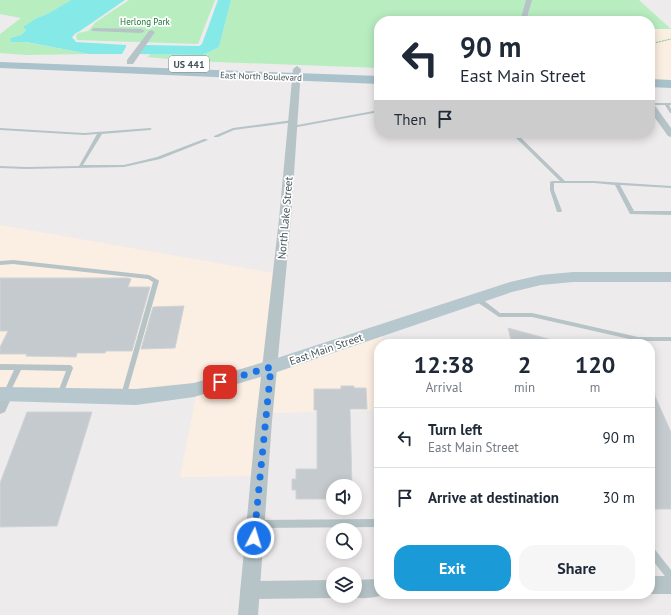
<!DOCTYPE html>
<style>
:root{--surface:#fff;--page:#f6f6f7;--text:#1f2937;--muted:#747a83;--line:#e0e1e3;--accent:#1b9ad8}
body{margin:0;font-family:"PT Sans",sans-serif;background:var(--page);color:var(--text);height:100vh;display:flex;flex-direction:column;font-size:15px;white-space:nowrap}
*{box-sizing:border-box;margin:0}
p{font-size:13px;color:var(--muted)}
.icon{flex:none;width:22px;height:22px;fill:none;stroke:currentColor;stroke-width:2;stroke-linecap:round;stroke-linejoin:round}
.map{position:relative;flex:1;overflow:hidden}
.side{position:absolute;left:374px;top:339px;width:281px;height:260px;display:flex;flex-direction:column;background:var(--surface);border-radius:16px;box-shadow:0 2px 10px #0003}
.side>*{flex:none}
.banner{position:absolute;left:374px;top:16px;width:281px;height:122px;border-radius:16px;box-shadow:0 2px 10px #0003;background:#fff;color:var(--text);overflow:hidden}
.tools{position:absolute;left:326px;top:479px;display:grid;gap:8px}
.tools a{display:grid;place-items:center;width:36px;height:36px;border-radius:50%;background:var(--surface);box-shadow:0 2px 10px #0003;font-size:20px}
.pin{position:absolute;display:grid;place-items:center;width:34px;height:34px;color:#fff;margin:-17px;border-radius:8px;box-shadow:0 2px 6px #0006}
.me{position:absolute;width:44px;margin:-22px;rotate:5deg;stroke-linejoin:round;filter:drop-shadow(0 0 3px #0008)}
.turn{display:flex;align-items:center;gap:14px;height:84px;padding:0 20px;font-size:18px}
.turn .icon{width:52px;height:52px;stroke-width:2.5}
.turn b{display:block;font-size:28px;line-height:34px}
.then{display:flex;align-items:center;height:38px;padding:0 20px;background:#0003;gap:8px;font-size:15px}
.eta{display:flex;justify-content:space-evenly;align-items:center;height:68px;text-align:center}
.eta b{font-size:24px;font-weight:800;line-height:28px}
.cta{display:flex;gap:8px;margin-top:auto;padding:8px 20px}
.cta a{flex:1;height:46px;border-radius:16px;background:var(--accent);color:#fff;font-size:16px;font-weight:800;line-height:46px;text-align:center}
.cta a+a{background:var(--page);color:var(--text)}
ul{padding:0;list-style:none}
li{display:flex;align-items:center;gap:12px;height:60px;padding:0 20px;border-top:1px solid var(--line)}
li div{flex:1}
li b{display:block;font-size:15px}
li em{font-style:normal}
.map>svg:first-child{display:block}
</style>
<div class="map">
<svg width="671" height="615" viewBox="0 0 671 615">
<rect width="100%" height="100%" fill="#eeebec"/>
<path fill="#fbeee2" d="M650,29H671V80L650,79Z
M0,225L274,273L265,363L193,384L137,390L0,388Z
M382,336V344H379V410L273,413L277,372Z
M263,376L252,476L180,477L196,396Z"/>
<path fill="#b8edc0" d="M0,0H71L49,13L35,19L24,27L26,30L21,35L10,38L11,41L25,42L89,54L26,55L0,53V34L21,18L0,14Z
M129,0H215L198,44L77,40L76,36L78,33L88,31L96,22Z
M231,0H639L671,29H650V21H379V68L190,61L147,57L151,54L203,55L219,47Z"/>
<path fill="#85eae7" d="M71,0H125L80,31L76,33L72,37L76,42L126,45V47L122,54H89L26,42H11L10,38L21,35L26,30L23,27L35,19L49,13Z
M218,0H231L219,47L203,55L138,54L145,45L199,46L202,44Z"/>
<path fill="#c5cace" stroke="#cfd3d7" d="M0,278H128L131,279L128,287H150L132,351H106L105,353H77L76,357L26,356L27,354H0V347L8,331H0Z
M184,306L175,348L141,349L153,307Z
M508,328L556,341V344H512Z
M650,385L671,432V509H650Z
M341,386H354V388H366L367,409H350L352,486H333V499H296V490H292V479H296V469H317V410H314V389H341Z
M27,412H92L57,526L0,527V483Z"/>
<g fill="none" stroke-linecap="round" stroke-linejoin="round">
<path stroke="#71ca89" stroke-width="1" stroke-dasharray="2 1" stroke-linecap="butt" d="M650,44L671,39"/>
<path fill="#b6c4c8" fill-rule="evenodd" d="M650,103H671V105H669L671,109V113H670L665,105H650Z
M379,110V112L292,128L290,127L292,126Z
M293,120L295,121V122L234,130L218,137H214V136L233,128Z
M0,128L84,133L150,128L152,129L150,130L102,134L83,165H124L157,157L204,139H206L208,140L160,159L124,167L26,169L0,168V166L26,167L79,166L97,134L84,135L0,130Z
M511,133H516L565,181H594L671,186V188L620,185L634,211H671V215L630,214L615,185L594,183H554V190L562,211L561,212H557L550,190V182L552,181H560Z
M13,260L149,275L158,280L159,281L126,397L124,398L122,397L121,395L153,282L148,279L13,264L0,265V261Z
M474,296H478L500,313H532L638,337H671V341H638L532,317H499L474,300L473,298Z
M0,364L70,365L72,366L73,368L62,397L60,398L58,397L57,395L66,371L21,370L8,396L6,397L4,396L3,394L14,370H0Z
M379,519V527L257,528L254,527L253,524L254,521L257,520Z
M650,546L653,547L671,570V581L668,580L650,557Z"/>
<path fill="#b6c4c8" fill-rule="evenodd" d="M526,0H532L526,21H520Z
M94,28L141,29L145,31L141,33L92,31V29Z
M151,30L155,32L133,64H127V60L149,31Z
M650,102L653,103L671,128V137L668,136L650,111Z
M6,388L11,390L13,394L5,412L0,414V392L1,390Z
M650,576H671V594H650Z
M379,579V594H385C376,598 360,600 351,596H355V580Z
M333,580V596H337L333,598L249,599L243,596L240,590L243,584L249,581Z"/>
<path fill="#b6c4c8" fill-rule="evenodd" d="M297,66L301,69L291,219L272,421L258,615H238L256,421L279,219L293,69Z"/>
<path fill="#b6c7ce" fill-rule="evenodd" d="M573,272H671V282H573L541,285L512,292L277,372L194,397L136,405L0,401V387L136,389L194,383L271,360L510,282L541,275Z"/>
<path fill="#aac2cb" fill-rule="evenodd" d="M0,62L379,76V84L0,68Z
M650,79L671,80V88L650,87Z"/>
</g>
<g fill="none" stroke-linecap="round" stroke-linejoin="round">
<path stroke="#1a73e8" stroke-width="7" stroke-dasharray="0 12.6" d="M220,382L271,367L254,538"/>
</g>
<g text-anchor="middle" dominant-baseline="central" stroke-width="3.5" stroke-linejoin="round" paint-order="stroke">
<g font-size="9" fill="#177730" stroke="#fff">
<text x="145" y="21">Herlong Park</text>
</g>
<g font-size="9" fill="#445358" stroke="#fff">
<text transform="translate(261 76) rotate(2)">East North Boulevard</text>
</g>
<rect fill="#fff" stroke="#7c878a" stroke-width="1" x="169" y="56" width="40" height="16" rx="3"/>
<g font-size="10" font-weight="bold" fill="#445358">
<text x="189" y="64">US 441</text>
</g>
<g font-size="11" fill="#445358" stroke="#fff">
<text transform="translate(285 218) rotate(-85)">North Lake Street</text>
<text transform="translate(326 349) rotate(-19)">East Main Street</text>
</g>
</g>
</svg>
<div class="tools">
<a><svg class="icon" aria-label="sound" viewBox="0 0 24 24"><path d="M4 9h4l5-4v14l-5-4H4zM17 9q2 3 0 6"/></svg></a>
<a><svg class="icon" aria-label="search" viewBox="0 0 24 24"><circle cx="10" cy="10" r="6"/><path d="M15 15l6 6"/></svg></a>
<a><svg class="icon" aria-label="layers" viewBox="0 0 24 24"><path d="M12 4l9 5-9 5-9-5zM3 14l9 5 9-5"/></svg></a>
</div>
<div class="pin" style="left:220px;top:382px;background:#d93025"><svg class="icon" aria-label="arrive" viewBox="0 0 24 24"><path d="M6 21V4h12l-3 4 3 4H6"/></svg></div>
<svg class="me" style="left:254px;top:538px" viewBox="-20 -20 40 40"><circle r="17" fill="#1a73e8" stroke="#fff" stroke-width="3"/><path d="M0-11L8 9 0 5-8 9z" fill="#fff"/></svg>
<div class="banner">
<div class="turn"><svg class="icon" aria-label="left" viewBox="0 0 24 24"><path d="M17 20v-9H6M10 6l-5 5 5 5"/></svg><div><b>90 m</b>East Main Street</div></div>
<div class="then">Then<svg class="icon" aria-label="arrive" viewBox="0 0 24 24"><path d="M6 21V4h12l-3 4 3 4H6"/></svg></div>
</div>
<section class="side">
<div class="eta">
<div><b>12:38</b><p>Arrival</p></div>
<div><b>2</b><p>min</p></div>
<div><b>120</b><p>m</p></div>
</div>
<ul>
<li><svg class="icon" aria-label="left" viewBox="0 0 24 24"><path d="M17 20v-9H6M10 6l-5 5 5 5"/></svg><div><b>Turn left</b><p>East Main Street</p></div><em>90 m</em></li>
<li><svg class="icon" aria-label="arrive" viewBox="0 0 24 24"><path d="M6 21V4h12l-3 4 3 4H6"/></svg><div><b>Arrive at destination</b></div><em>30 m</em></li>
</ul>
<div class="cta"><a>Exit</a><a>Share</a></div>
</section>
</div>
